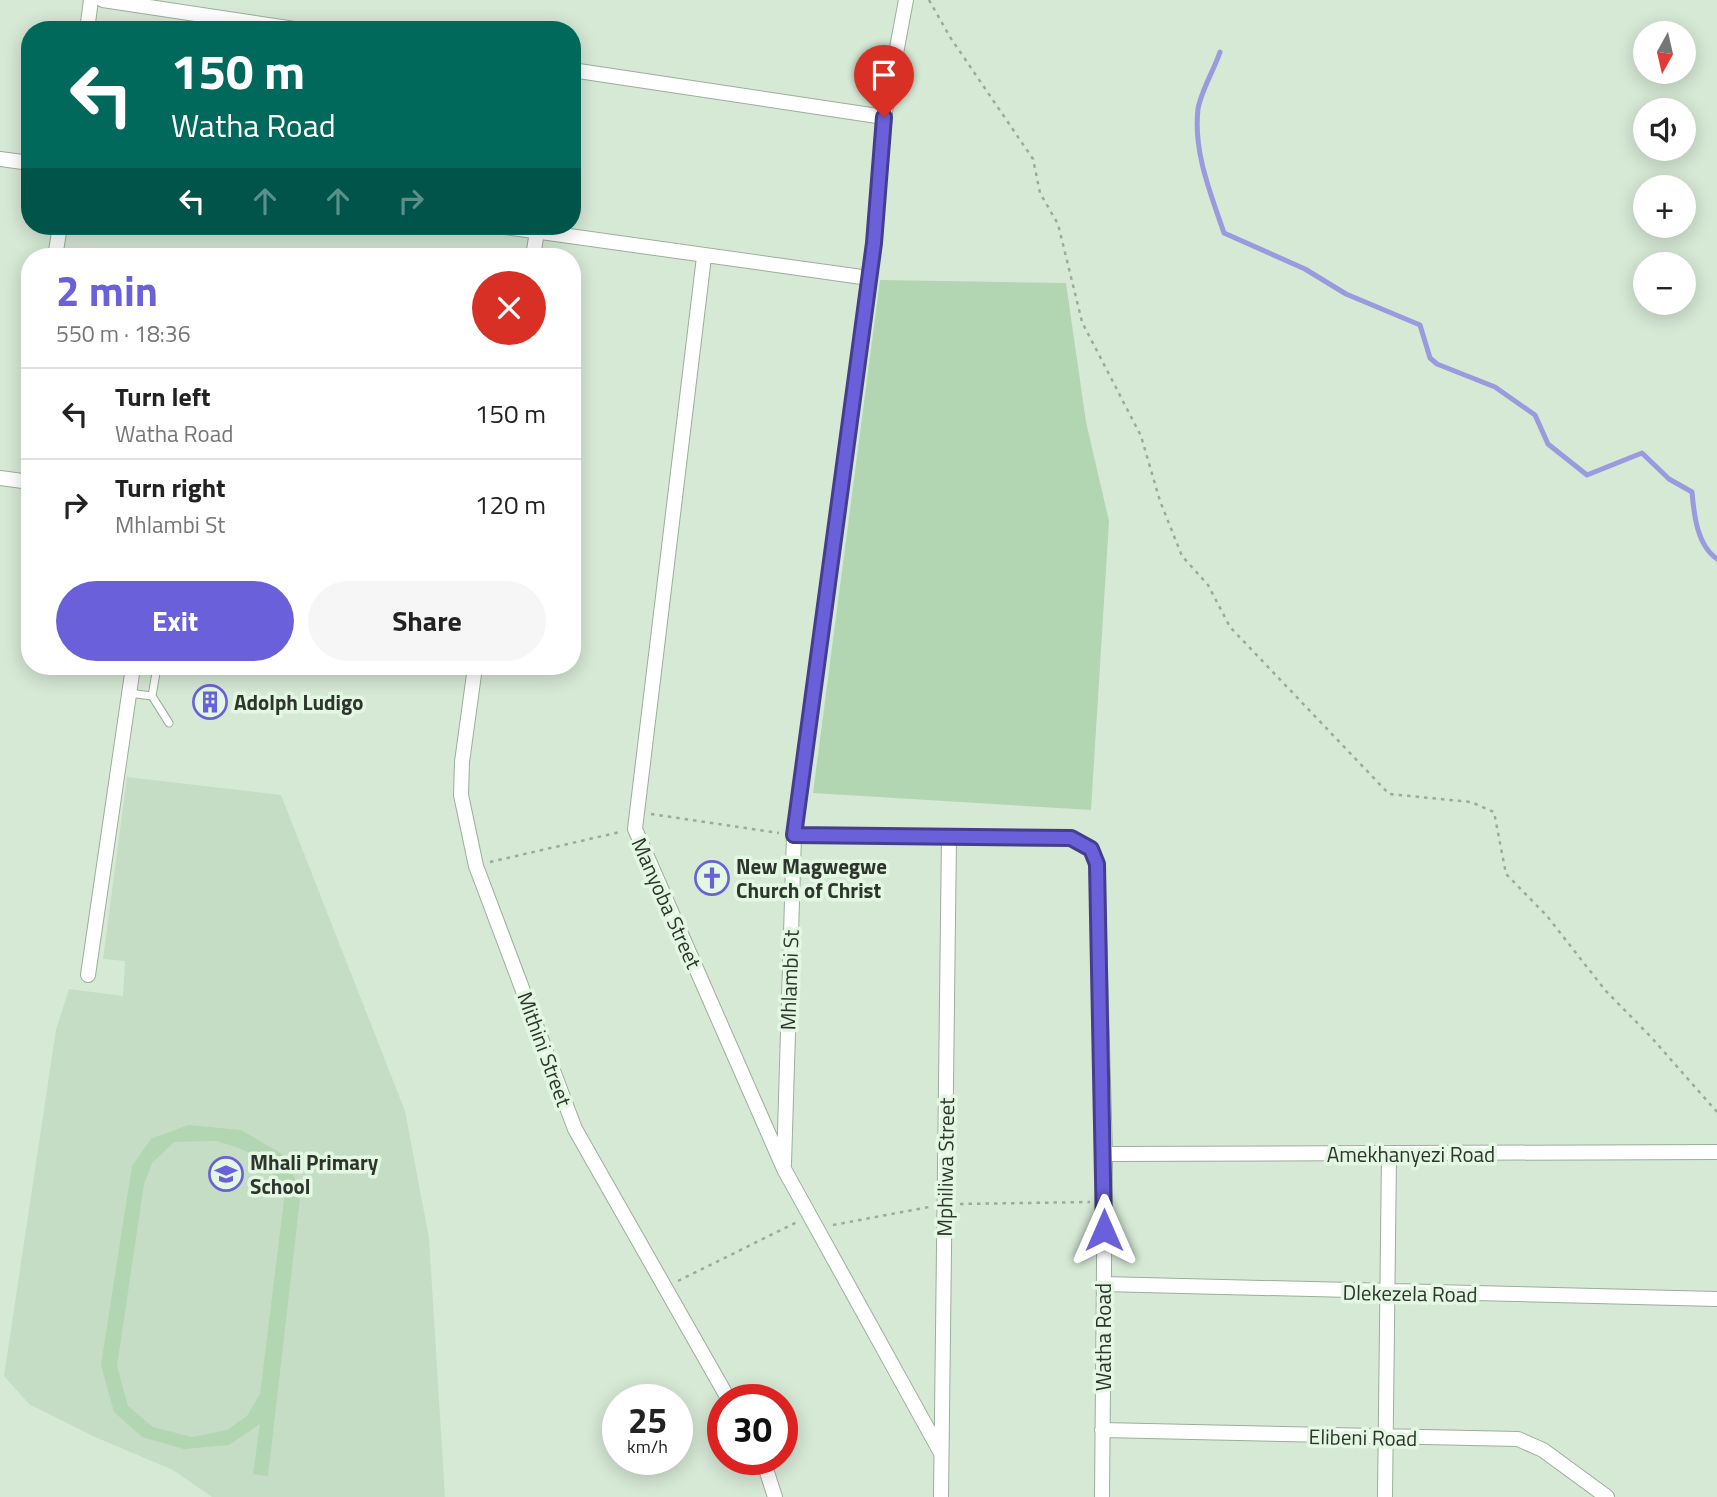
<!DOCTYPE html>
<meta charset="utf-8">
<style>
:root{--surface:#fff;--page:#f6f6f6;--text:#222;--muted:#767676;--line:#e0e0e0;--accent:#6a60da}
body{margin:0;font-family:"Titillium Web",sans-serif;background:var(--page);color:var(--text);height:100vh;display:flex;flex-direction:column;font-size:26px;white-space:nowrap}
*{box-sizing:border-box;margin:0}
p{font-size:23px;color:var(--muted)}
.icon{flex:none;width:38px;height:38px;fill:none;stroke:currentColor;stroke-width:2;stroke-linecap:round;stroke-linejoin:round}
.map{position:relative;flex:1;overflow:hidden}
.panel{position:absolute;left:21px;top:248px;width:560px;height:427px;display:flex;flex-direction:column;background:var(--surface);border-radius:28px;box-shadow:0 4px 18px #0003}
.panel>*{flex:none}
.banner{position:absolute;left:21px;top:21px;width:560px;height:214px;border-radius:28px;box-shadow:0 4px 18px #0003;background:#00695c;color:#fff;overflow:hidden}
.needle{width:46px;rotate:188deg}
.controls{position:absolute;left:1633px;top:21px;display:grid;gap:14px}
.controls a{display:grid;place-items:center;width:63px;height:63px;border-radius:50%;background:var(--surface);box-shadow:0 4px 18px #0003;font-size:35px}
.speed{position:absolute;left:602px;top:1384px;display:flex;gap:14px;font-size:35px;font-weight:700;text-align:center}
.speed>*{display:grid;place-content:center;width:91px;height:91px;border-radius:50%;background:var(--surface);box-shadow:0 4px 18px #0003;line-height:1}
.speed small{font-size:18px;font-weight:400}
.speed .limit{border:10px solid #d22;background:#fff;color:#111}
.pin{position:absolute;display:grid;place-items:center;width:60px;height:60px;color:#fff;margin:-72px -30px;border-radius:50% 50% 50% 0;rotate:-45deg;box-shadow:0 0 7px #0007}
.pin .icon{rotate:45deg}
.me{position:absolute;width:77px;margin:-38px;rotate:0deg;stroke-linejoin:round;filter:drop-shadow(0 0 5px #0008)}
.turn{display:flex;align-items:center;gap:24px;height:147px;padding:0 35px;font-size:32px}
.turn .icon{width:91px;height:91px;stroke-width:2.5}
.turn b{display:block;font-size:49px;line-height:60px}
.lanes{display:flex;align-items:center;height:66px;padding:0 35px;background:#0003;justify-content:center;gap:35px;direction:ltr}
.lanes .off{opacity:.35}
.round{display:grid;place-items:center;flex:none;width:74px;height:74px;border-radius:37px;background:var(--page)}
.head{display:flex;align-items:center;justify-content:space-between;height:119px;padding:0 35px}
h1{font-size:42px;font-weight:700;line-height:52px;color:var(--accent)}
.button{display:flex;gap:14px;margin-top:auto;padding:14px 35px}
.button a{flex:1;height:80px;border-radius:42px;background:var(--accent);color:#fff;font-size:28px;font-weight:700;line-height:80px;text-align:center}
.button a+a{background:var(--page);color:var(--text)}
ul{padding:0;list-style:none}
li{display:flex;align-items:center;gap:21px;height:91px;padding:0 35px;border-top:2px solid var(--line)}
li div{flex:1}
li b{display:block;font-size:26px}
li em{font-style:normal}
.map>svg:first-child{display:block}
</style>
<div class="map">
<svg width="1717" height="1497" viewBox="0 0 1717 1497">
<rect width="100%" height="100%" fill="#d6e9d5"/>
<path fill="#c5ddc4" d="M127,777L281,795L405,1111L429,1238L445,1497H212L173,1470L95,1437L29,1404L4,1376L56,1030L69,989L123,996L125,961L103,959Z"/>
<path fill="#b2d6b1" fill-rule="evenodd" d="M880,280L1066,283L1086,422L1109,521L1091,810L813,793Z
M188,1125L241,1130L282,1154L301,1190L268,1476L253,1474L260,1424L229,1445L184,1449L142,1437L114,1412L101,1365L132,1166L151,1139ZM216,1141C256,1152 263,1158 285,1192L260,1394L247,1416L227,1430L192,1437L153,1427L128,1406L117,1366L144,1184L152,1163L174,1142Z"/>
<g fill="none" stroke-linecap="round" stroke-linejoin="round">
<path stroke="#9a9bde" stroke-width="5" d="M1220,52C1214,70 1201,91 1198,109C1193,152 1211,194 1224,233L1305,269L1346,294L1420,325L1430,358L1437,364L1495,387L1535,415L1548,444L1587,475L1642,453L1669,479L1692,492C1694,515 1697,545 1717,559"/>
<g stroke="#9bae9b" stroke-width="9">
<path id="service" d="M129,693L152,696L169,723
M152,696L157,667"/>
</g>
<g stroke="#9bae9b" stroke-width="16">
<path id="minor" d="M103,0L301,30
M87,30L91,0
M572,70L884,117
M0,159L30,163
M498,226L869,278
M55,257L60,226
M533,257L537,231
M704,257L635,829L784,1169L941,1453
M0,478L30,482
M475,667L462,762L461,795L476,866L575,1129L729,1400
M794,835L1071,838L1091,849L1097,864L1105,1154L1102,1497
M88,975L133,667
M1105,1154L1717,1152
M784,1164L794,835L874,242L884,117L906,0
M1103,1284L1717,1299
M1102,1430L1518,1439L1543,1450L1607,1497
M763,1460L775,1497
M941,1497L949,836
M1385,1497L1389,1154"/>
</g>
<path stroke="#9bab9b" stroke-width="2.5" stroke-dasharray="3.5 5" stroke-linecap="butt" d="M929,0L950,37L1033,159L1040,193L1058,224L1082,322L1141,436L1160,501L1182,556L1208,585L1230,627L1389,794L1471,802L1494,812L1506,874L1547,916L1605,990L1651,1037L1717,1112
M651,814L779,833
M490,862L620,832
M960,1204L1090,1202
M833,1225L929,1207
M678,1281L797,1222"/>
<use href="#service" stroke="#fff" stroke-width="7"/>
<use href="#minor" stroke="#fff" stroke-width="14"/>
</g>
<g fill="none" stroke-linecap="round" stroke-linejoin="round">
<g stroke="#453e8e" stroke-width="18">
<path id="route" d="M884,117L874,243L794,835L1071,838L1091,849L1097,864L1104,1230"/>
</g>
<use href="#route" stroke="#6a60da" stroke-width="12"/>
</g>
<defs>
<g id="building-ring" transform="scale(1.75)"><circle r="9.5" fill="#e3f7e2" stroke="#6a60da" stroke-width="1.5"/><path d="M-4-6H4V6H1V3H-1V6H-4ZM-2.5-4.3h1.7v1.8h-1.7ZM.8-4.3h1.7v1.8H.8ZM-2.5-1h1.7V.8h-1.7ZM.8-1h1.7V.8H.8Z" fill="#6a60da"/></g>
<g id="church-ring" transform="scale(1.75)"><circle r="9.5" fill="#e3f7e2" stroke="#6a60da" stroke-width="1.5"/><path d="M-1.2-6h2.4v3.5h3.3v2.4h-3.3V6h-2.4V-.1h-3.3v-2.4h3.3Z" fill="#6a60da"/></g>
<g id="school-ring" transform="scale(1.75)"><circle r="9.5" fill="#e3f7e2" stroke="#6a60da" stroke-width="1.5"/><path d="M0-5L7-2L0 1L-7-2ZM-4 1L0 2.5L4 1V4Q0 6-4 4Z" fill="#6a60da"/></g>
</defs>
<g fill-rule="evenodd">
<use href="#building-ring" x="210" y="702"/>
<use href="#church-ring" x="712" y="878"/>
<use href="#school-ring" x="226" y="1174"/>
</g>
<g text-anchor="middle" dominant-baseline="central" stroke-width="7" stroke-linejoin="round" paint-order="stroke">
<g font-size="21" font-weight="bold" fill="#2d352d" stroke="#e3f7e2" text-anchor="start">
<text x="234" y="702">Adolph Ludigo</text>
<text x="736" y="866">New Magwegwe<tspan x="736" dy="24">Church of Christ</tspan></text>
<text x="250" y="1162">Mhali Primary<tspan x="250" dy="24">School</tspan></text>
</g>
<g font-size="21" fill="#2d352d" stroke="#e3f7e2">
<text transform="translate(667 903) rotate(66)">Manyoba Street</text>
<text transform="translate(789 980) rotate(-88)">Mhlambi St</text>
<text transform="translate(545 1049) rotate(70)">Mithini Street</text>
<text x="1411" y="1154">Amekhanyezi Road</text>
<text transform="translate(945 1167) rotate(-89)">Mphiliwa Street</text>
<text transform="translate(1410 1293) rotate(1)">Dlekezela Road</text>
<text transform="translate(1103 1337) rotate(-90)">Watha Road</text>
<text transform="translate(1363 1437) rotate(1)">Elibeni Road</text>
</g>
</g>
</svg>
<div class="controls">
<a><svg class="needle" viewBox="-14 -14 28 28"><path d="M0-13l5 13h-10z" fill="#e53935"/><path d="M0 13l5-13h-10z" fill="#767676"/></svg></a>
<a><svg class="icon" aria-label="sound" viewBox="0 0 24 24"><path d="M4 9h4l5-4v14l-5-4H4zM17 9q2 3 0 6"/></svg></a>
<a>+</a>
<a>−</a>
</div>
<div class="speed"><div>25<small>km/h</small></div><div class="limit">30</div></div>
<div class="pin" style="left:884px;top:117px;background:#d93025"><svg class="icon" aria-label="arrive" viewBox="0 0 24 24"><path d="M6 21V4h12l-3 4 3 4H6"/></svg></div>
<svg class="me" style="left:1104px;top:1230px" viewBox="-20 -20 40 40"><path d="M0-17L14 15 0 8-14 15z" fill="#6a60da" stroke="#fff" stroke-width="4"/></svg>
<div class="banner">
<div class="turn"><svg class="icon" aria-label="left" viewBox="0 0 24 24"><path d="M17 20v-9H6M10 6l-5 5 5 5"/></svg><div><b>150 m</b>Watha Road</div></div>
<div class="lanes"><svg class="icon" aria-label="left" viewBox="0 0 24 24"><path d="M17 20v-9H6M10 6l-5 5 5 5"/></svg><svg class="icon off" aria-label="ahead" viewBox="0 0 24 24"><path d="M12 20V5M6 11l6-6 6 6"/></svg><svg class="icon off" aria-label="ahead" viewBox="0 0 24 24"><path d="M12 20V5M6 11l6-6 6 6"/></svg><svg class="icon off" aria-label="right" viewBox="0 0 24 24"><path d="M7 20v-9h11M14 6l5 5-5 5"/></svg></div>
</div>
<section class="panel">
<div class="head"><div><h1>2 min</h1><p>550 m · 18:36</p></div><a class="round" style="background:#d93025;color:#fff"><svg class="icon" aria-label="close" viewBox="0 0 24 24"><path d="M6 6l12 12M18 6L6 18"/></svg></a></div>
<ul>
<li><svg class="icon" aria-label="left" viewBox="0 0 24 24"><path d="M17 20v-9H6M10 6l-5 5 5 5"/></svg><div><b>Turn left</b><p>Watha Road</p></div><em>150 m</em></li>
<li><svg class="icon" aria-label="right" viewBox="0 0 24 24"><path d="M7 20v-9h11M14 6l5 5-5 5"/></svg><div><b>Turn right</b><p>Mhlambi St</p></div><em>120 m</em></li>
</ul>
<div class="button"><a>Exit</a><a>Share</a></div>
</section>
</div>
